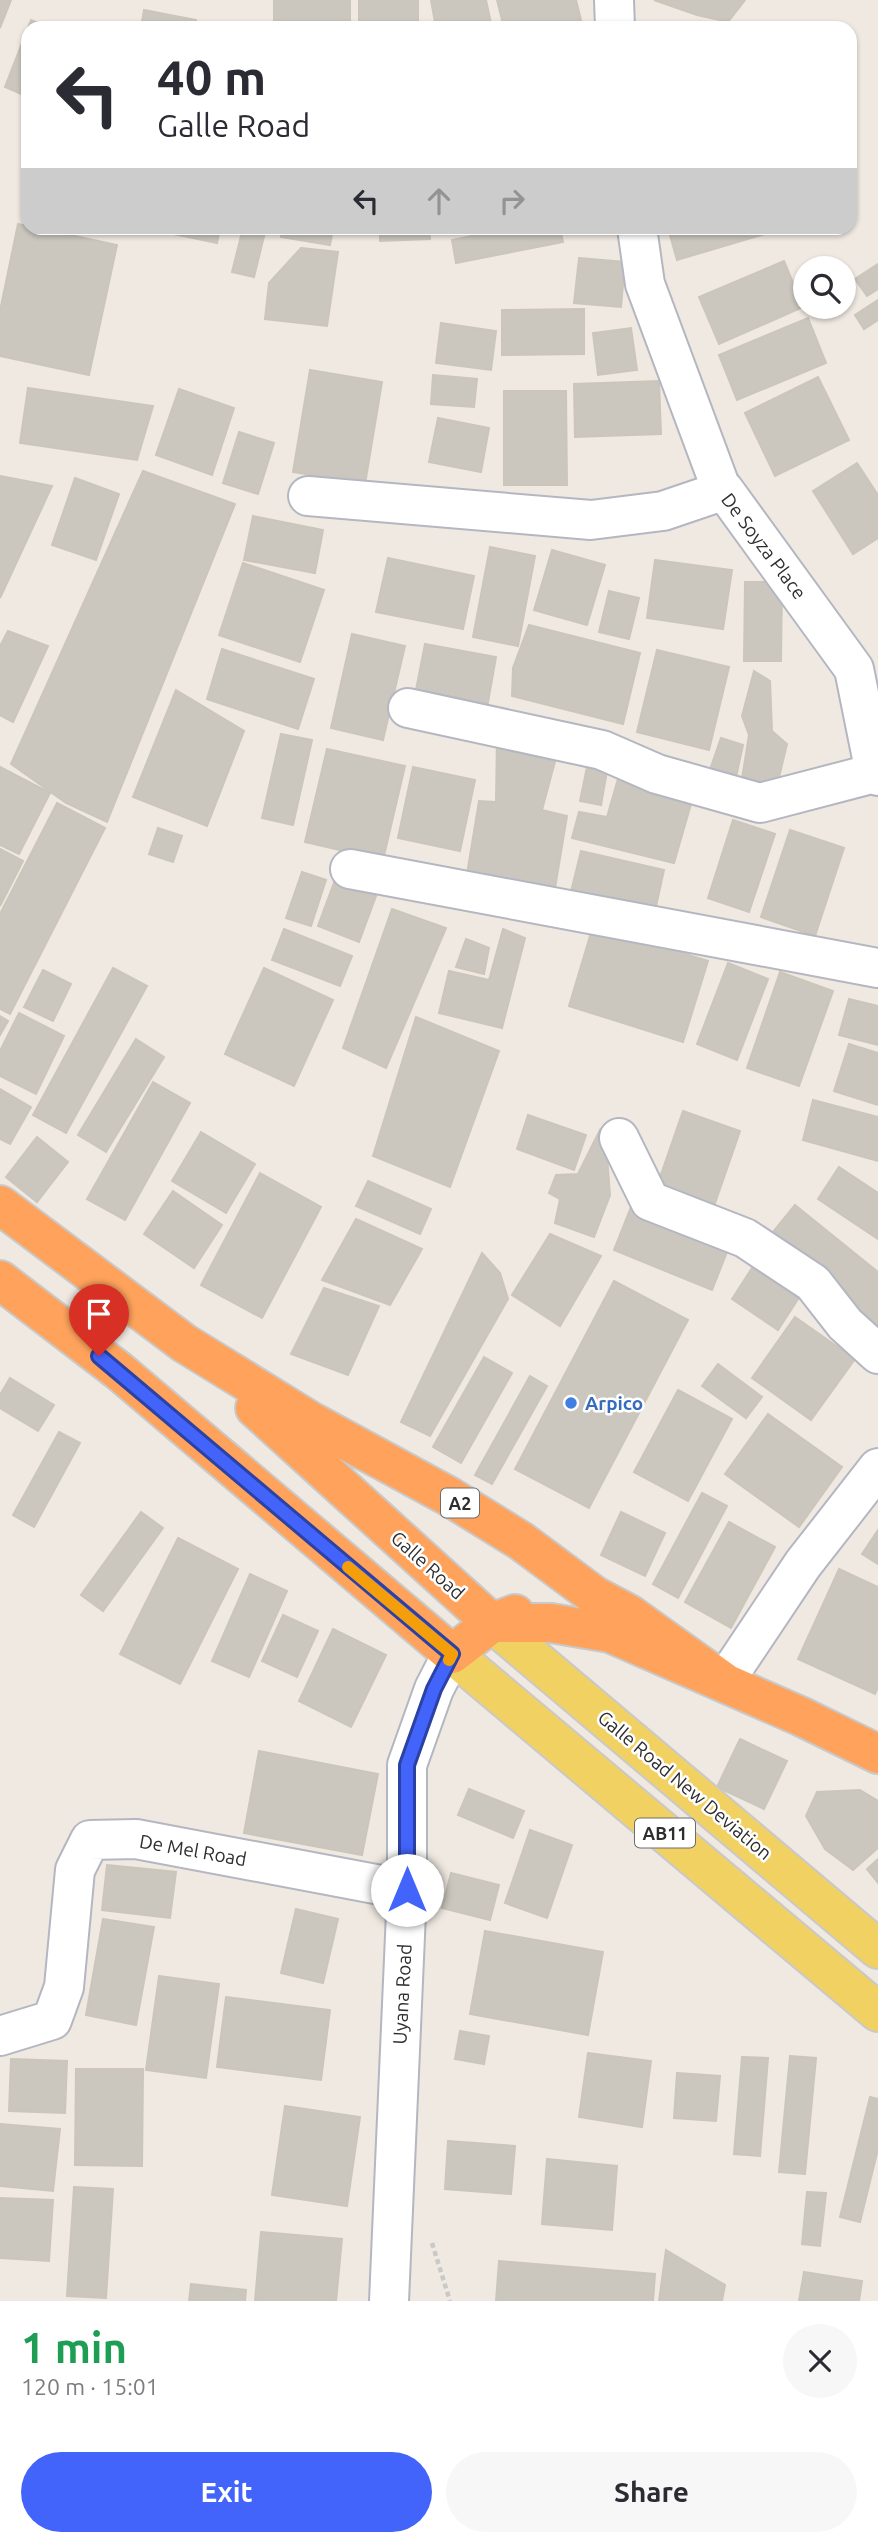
<!DOCTYPE html>
<meta charset="utf-8">
<style>
:root{--surface:#fff;--page:#f7f7f7;--text:#2b2b33;--muted:#7c7c81;--accent:#4264fb}
body{margin:0;font-family:Ubuntu,sans-serif;background:var(--page);color:var(--text);height:100vh;display:flex;flex-direction:column;font-size:26px;white-space:nowrap}
*{box-sizing:border-box;margin:0}
p{font-size:23px;color:var(--muted)}
.icon{flex:none;width:38px;height:38px;fill:none;stroke:currentColor;stroke-width:2;stroke-linecap:round;stroke-linejoin:round}
.map{position:relative;height:2301px;overflow:hidden}
.sheet{display:flex;flex-direction:column;background:var(--surface);flex:1}
.sheet>*{flex:none}
.hud{position:absolute;left:21px;top:21px;width:836px;height:214px;border-radius:21px;box-shadow:0 2px 5px #0004;background:#fff;color:var(--text);overflow:hidden}
.fabs{position:absolute;left:793px;top:256px;display:grid;gap:14px}
.fabs a{display:grid;place-items:center;width:63px;height:63px;border-radius:50%;background:var(--surface);box-shadow:0 2px 5px #0004;font-size:35px}
.pin{position:absolute;display:grid;place-items:center;width:60px;height:60px;color:#fff;margin:-72px -30px;border-radius:50% 50% 50% 0;rotate:-45deg;box-shadow:0 0 7px #0007}
.pin .icon{rotate:45deg}
.me{position:absolute;width:77px;margin:-38px;rotate:0deg;stroke-linejoin:round;filter:drop-shadow(0 0 5px #0008)}
.turn{display:flex;align-items:center;gap:24px;height:147px;padding:0 21px;font-size:32px}
.turn .icon{width:91px;height:91px;stroke-width:2.5}
.turn b{display:block;font-size:49px;line-height:60px}
.lanes{display:flex;align-items:center;height:66px;padding:0 21px;background:#0003;justify-content:center;gap:35px;direction:ltr}
.lanes .off{opacity:.35}
.round{display:grid;place-items:center;flex:none;width:74px;height:74px;border-radius:37px;background:var(--page)}
.overview{display:flex;align-items:center;justify-content:space-between;height:119px;padding:0 21px}
h1{font-size:42px;font-weight:700;line-height:52px;color:#1e9e55}
.cta{display:flex;gap:14px;margin-top:auto;padding:14px 21px}
.cta a{flex:1;height:80px;border-radius:42px;background:var(--accent);color:#fff;font-size:28px;font-weight:700;line-height:80px;text-align:center}
.cta a+a{background:var(--page);color:var(--text)}
.map>svg:first-child{display:block}
</style>
<div class="map">
<svg width="878" height="2301" viewBox="0 0 878 2301">
<rect width="100%" height="100%" fill="#efe9e1"/>
<path fill="#cbc7bf" stroke="#cbc5ba" stroke-width="2" d="M0,0H11L0,28Z
M274,0H350V28H274Z
M359,0H418V28H359Z
M431,0H486L492,28H436Z
M497,0H576L581,20L551,28H504Z
M654,0H745L728,22L697,15Z
M144,10L196,20L194,28H141Z
M31,20L50,28H28V97L5,87Z
M18,224L117,245L89,375L0,356V311Z
M165,228H220L217,243L164,232Z
M243,228H266L254,277L232,272Z
M282,228H333L330,245L281,237Z
M380,228H429L430,239L380,241Z
M471,228H560L563,242L456,263L452,240L472,236Z
M668,228H767L768,233L677,260Z
M301,248L338,252L327,326L265,319L269,283Z
M579,258L625,262L621,307L574,303Z
M784,261L803,307L719,344L699,297Z
M878,264V289L867,296L855,279Z
M878,300V320L864,329L855,315Z
M584,309V354L502,355V310Z
M808,318L826,363L737,400L719,355Z
M441,323L496,331L491,370L436,363Z
M631,328L637,370L598,375L593,333Z
M310,370L382,382L365,484L293,472Z
M433,375L477,379L474,407L431,404Z
M818,377L849,440L775,476L745,413Z
M659,381L661,434L575,437L574,384Z
M28,388L153,406L137,460L20,443Z
M179,389L234,408L212,475L156,455Z
M504,391H566L567,485H504Z
M438,418L489,428L481,472L429,462Z
M239,432L274,443L258,494L223,483Z
M857,463L878,495V538L853,554L813,491Z
M143,471L235,504L107,822L66,803L11,764Z
M0,476L52,486L0,598Z
M75,478L119,494L96,560L52,545Z
M253,516L323,530L315,573L244,560Z
M490,547L535,556L518,646L473,637Z
M552,550L605,565L587,625L534,610Z
M388,558L474,576L463,629L376,612Z
M655,560L732,570L723,629L647,618Z
M243,563L324,590L300,662L219,635Z
M745,582H782L781,661H744Z
M609,591L639,598L629,639L599,632Z
M529,625L640,653L623,724L512,696L513,668Z
M8,631L48,646L13,722L0,715V646Z
M352,634L405,646L383,740L331,728Z
M425,644L496,657L487,708L415,695Z
M222,649L314,679L298,729L207,699Z
M657,650L729,667L709,750L637,732Z
M754,671L770,681L772,731L787,744L775,794L740,791L749,735L742,716Z
M176,690L244,731L207,826L133,797Z
M281,734L312,740L293,825L262,818Z
M497,738L557,754L542,810L567,816L555,888L467,874L479,801L496,802Z
M721,738L743,745L733,791L706,781Z
M327,749L405,766L383,860L305,842Z
M0,767L50,793L19,854L0,845Z
M413,767L475,780L460,851L398,838Z
M587,767L607,771L601,805L580,801Z
M620,772L691,804L674,863L572,838L579,812L607,817Z
M57,803L105,828L10,1014L0,1009V914Z
M733,820L775,834L749,912L708,898Z
M158,828L182,836L173,862L149,854Z
M790,830L844,848L815,936L761,917Z
M0,849L23,861L0,906Z
M581,851L664,870L653,920L569,900Z
M302,872L326,880L311,926L286,918Z
M335,880L376,896L359,942L318,926Z
M392,909L446,928L386,1068L343,1048Z
M593,926L708,961L683,1042L569,1006Z
M284,929L352,956L340,986L272,960Z
M503,929L525,938L502,1028L439,1013L449,971L489,980Z
M466,939L489,948L484,974L456,967Z
M728,963L768,979L737,1060L697,1044Z
M113,968L147,986L66,1133L33,1115Z
M264,968L333,1000L294,1086L225,1054Z
M43,970L71,984L53,1021L24,1007Z
M780,972L833,991L799,1086L747,1068Z
M849,999L878,1006V1045L839,1035Z
M19,1013L64,1036L36,1094L0,1076V1051Z
M0,1016L8,1021L0,1035Z
M416,1017L499,1051L450,1187L373,1156Z
M136,1039L164,1057L106,1152L78,1135Z
M849,1044L878,1053V1105L834,1091Z
M153,1082L190,1103L125,1220L87,1199Z
M0,1089L31,1107L10,1144L0,1139Z
M813,1100L878,1117V1161L803,1140Z
M683,1111L740,1131L713,1209L656,1189Z
M528,1115L586,1135L574,1170L517,1149Z
M600,1130L606,1144L610,1195L594,1237L555,1223L560,1199L549,1193L556,1175L578,1174Z
M201,1132L255,1164L226,1213L172,1181Z
M37,1137L68,1162L37,1202L6,1177Z
M839,1167L878,1193V1239L818,1199Z
M260,1173L321,1207L262,1318L201,1285Z
M368,1181L431,1209L420,1234L356,1206Z
M173,1191L222,1225L194,1268L144,1234Z
M795,1205L878,1272V1334L764,1243Z
M631,1207L729,1247L712,1290L614,1250Z
M356,1219L422,1249L390,1305L322,1280Z
M550,1234L601,1256L560,1326L512,1295Z
M482,1253L500,1273L508,1299L430,1436L401,1422Z
M754,1265L800,1296L778,1330L732,1299Z
M614,1281L688,1320L589,1508L515,1469Z
M324,1288L379,1306L348,1375L291,1354Z
M795,1317L855,1359L811,1420L752,1378Z
M484,1357L512,1373L461,1463L433,1447Z
M718,1364L762,1397L746,1418L702,1386Z
M530,1376L547,1386L492,1484L475,1475Z
M10,1378L54,1405L38,1431L0,1408V1395Z
M678,1390L732,1419L688,1501L634,1472Z
M768,1414L842,1467L799,1527L725,1474Z
M59,1432L80,1443L34,1527L13,1515Z
M702,1493L727,1506L678,1598L653,1584Z
M141,1512L163,1528L103,1611L81,1595Z
M621,1512L665,1533L645,1576L601,1555Z
M729,1522L775,1547L731,1628L685,1602Z
M878,1530V1564L862,1554Z
M178,1538L238,1569L180,1684L120,1654Z
M839,1569L878,1587V1687L875,1694L798,1659Z
M250,1574L287,1591L249,1677L212,1661Z
M283,1615L318,1631L297,1677L262,1661Z
M333,1629L386,1655L351,1727L299,1701Z
M740,1739L787,1761L764,1809L717,1787Z
M259,1751L378,1774L362,1855L244,1833Z
M469,1789L524,1811L513,1838L458,1815Z
M860,1790L878,1801V1848L853,1870L825,1849L806,1816L817,1792Z
M530,1830L572,1845L547,1918L505,1903Z
M878,1859V1883L867,1869Z
M107,1865L176,1872L170,1918L102,1910Z
M451,1873L499,1885L490,1920L442,1908Z
M296,1909L338,1919L323,1983L281,1973Z
M103,1919L154,1927L136,2025L86,2015Z
M485,1931L603,1952L588,2035L470,2014Z
M159,1976L219,1984L206,2078L146,2070Z
M226,1997L330,2010L321,2080L217,2067Z
M460,2031L489,2036L484,2064L455,2059Z
M588,2053L651,2061L642,2127L579,2117Z
M790,2056L816,2058L805,2174L779,2172Z
M742,2057L768,2058L760,2156L734,2154Z
M11,2059L67,2061L65,2113L9,2111Z
M76,2069H143L142,2166L75,2165Z
M677,2073L720,2076L716,2121L674,2118Z
M870,2097L878,2099V2149L860,2222L840,2217Z
M285,2106L360,2117L347,2206L272,2195Z
M0,2124L60,2129L53,2191L0,2186Z
M448,2141L515,2146L511,2194L445,2189Z
M547,2159L617,2166L612,2230L542,2224Z
M74,2187L113,2189L106,2298L67,2296Z
M807,2192L826,2193L820,2246L802,2244Z
M0,2198L53,2200L49,2261L0,2258Z
M261,2232L342,2239L336,2301H255Z
M666,2250L725,2285L722,2301H659Z
M499,2261L655,2274L653,2301H496Z
M804,2272L862,2281L859,2301H799Z
M191,2284L246,2290L245,2301H189Z"/>
<g fill="none" stroke-linecap="round" stroke-linejoin="round">
<g stroke="#b4b7c1" stroke-width="42">
<path id="street" d="M614,0L615,28
M637,228L645,284L722,491L724,490L854,669L875,773L878,776
M308,496L591,520L663,511L722,491
M408,708L602,750L657,774L760,803L875,773
M350,869L878,968
M619,1138L650,1201L745,1238L813,1283L845,1324L878,1354
M724,1682L803,1564L878,1468
M0,2036L52,2020L64,1987L75,1870L90,1840L136,1839L407,1890"/>
</g>
<g stroke="#b4b7c1" stroke-width="42">
<path id="secondary" d="M389,2301L407,1890V1765L434,1689L452,1654"/>
</g>
<g stroke="#c9c9c9" stroke-width="42">
<path id="primary" d="M492,1623L878,1949
M452,1654L878,2012"/>
</g>
<g stroke="#c9c9c9" stroke-width="42">
<path id="highway" d="M0,1205L184,1343L312,1422L450,1497L521,1541L595,1596L629,1614L724,1682
M0,1280L119,1371L452,1654L492,1623L515,1614
M255,1408L492,1623H551L610,1633L800,1716L878,1754"/>
</g>
<path stroke="#c9c9c9" stroke-width="4.5" stroke-dasharray="5 3.5" stroke-linecap="butt" d="M432,2243L450,2301"/>
<use href="#street" stroke="#fff" stroke-width="38"/>
<use href="#secondary" stroke="#fff" stroke-width="38"/>
<use href="#primary" stroke="#f2d163" stroke-width="38"/>
<use href="#highway" stroke="#ffa35c" stroke-width="38"/>
</g>
<g fill="none" stroke-linecap="round" stroke-linejoin="round">
<g stroke="#2b41a3" stroke-width="18">
<path id="route" d="M99,1356L452,1654L434,1689L407,1765V1890"/>
</g>
<use href="#route" stroke="#4264fb" stroke-width="12"/>
<path stroke="#f59e0b" stroke-width="12" d="M348,1567L452,1654L449,1660"/>
</g>
<circle fill="#3f7fe0" stroke="#fff" stroke-width="2.5" cx="571" cy="1403" r="7"/>
<g text-anchor="middle" dominant-baseline="central" stroke-width="5" stroke-linejoin="round" paint-order="stroke">
<g fill="#fff" stroke="#6d6d6d" stroke-width="2">
<rect x="441" y="1488.5" width="38" height="29" rx="5"/>
<rect x="635" y="1818.5" width="60" height="29" rx="5"/>
</g>
<g font-size="18" font-weight="bold" fill="#2e2e2e">
<text x="460" y="1503">A2</text>
<text x="665" y="1833">AB11</text>
</g>
<g font-size="19" fill="#2e2e2e" stroke="#fff">
<text transform="translate(764 546) rotate(53)">De Soyza Place</text>
<text transform="translate(428 1565) rotate(42)">Galle Road</text>
<text transform="translate(685 1785) rotate(40)">Galle Road New Deviation</text>
<text transform="translate(193 1850) rotate(10)">De Mel Road</text>
<text transform="translate(402 1994) rotate(-87)">Uyana Road</text>
</g>
<g font-size="19" font-weight="bold" fill="#366cbe" stroke="#fff" text-anchor="start">
<text x="585" y="1403">Arpico</text>
</g>
</g>
</svg>
<div class="fabs">
<a><svg class="icon" aria-label="search" viewBox="0 0 24 24"><circle cx="10" cy="10" r="6"/><path d="M15 15l6 6"/></svg></a>
</div>
<div class="pin" style="left:99px;top:1356px;background:#d93025"><svg class="icon" aria-label="arrive" viewBox="0 0 24 24"><path d="M6 21V4h12l-3 4 3 4H6"/></svg></div>
<svg class="me" style="left:407px;top:1890px" viewBox="-20 -20 40 40"><circle r="19" fill="#fff"/><path d="M0-13L10 11 0 6-10 11z" fill="#4264fb"/></svg>
<div class="hud">
<div class="turn"><svg class="icon" aria-label="left" viewBox="0 0 24 24"><path d="M17 20v-9H6M10 6l-5 5 5 5"/></svg><div><b>40 m</b>Galle Road</div></div>
<div class="lanes"><svg class="icon" aria-label="left" viewBox="0 0 24 24"><path d="M17 20v-9H6M10 6l-5 5 5 5"/></svg><svg class="icon off" aria-label="ahead" viewBox="0 0 24 24"><path d="M12 20V5M6 11l6-6 6 6"/></svg><svg class="icon off" aria-label="right" viewBox="0 0 24 24"><path d="M7 20v-9h11M14 6l5 5-5 5"/></svg></div>
</div>
</div>
<section class="sheet">
<div class="overview"><div><h1>1 min</h1><p>120 m · 15:01</p></div><a class="round"><svg class="icon" aria-label="close" viewBox="0 0 24 24"><path d="M6 6l12 12M18 6L6 18"/></svg></a></div>
<div class="cta"><a>Exit</a><a>Share</a></div>
</section>
